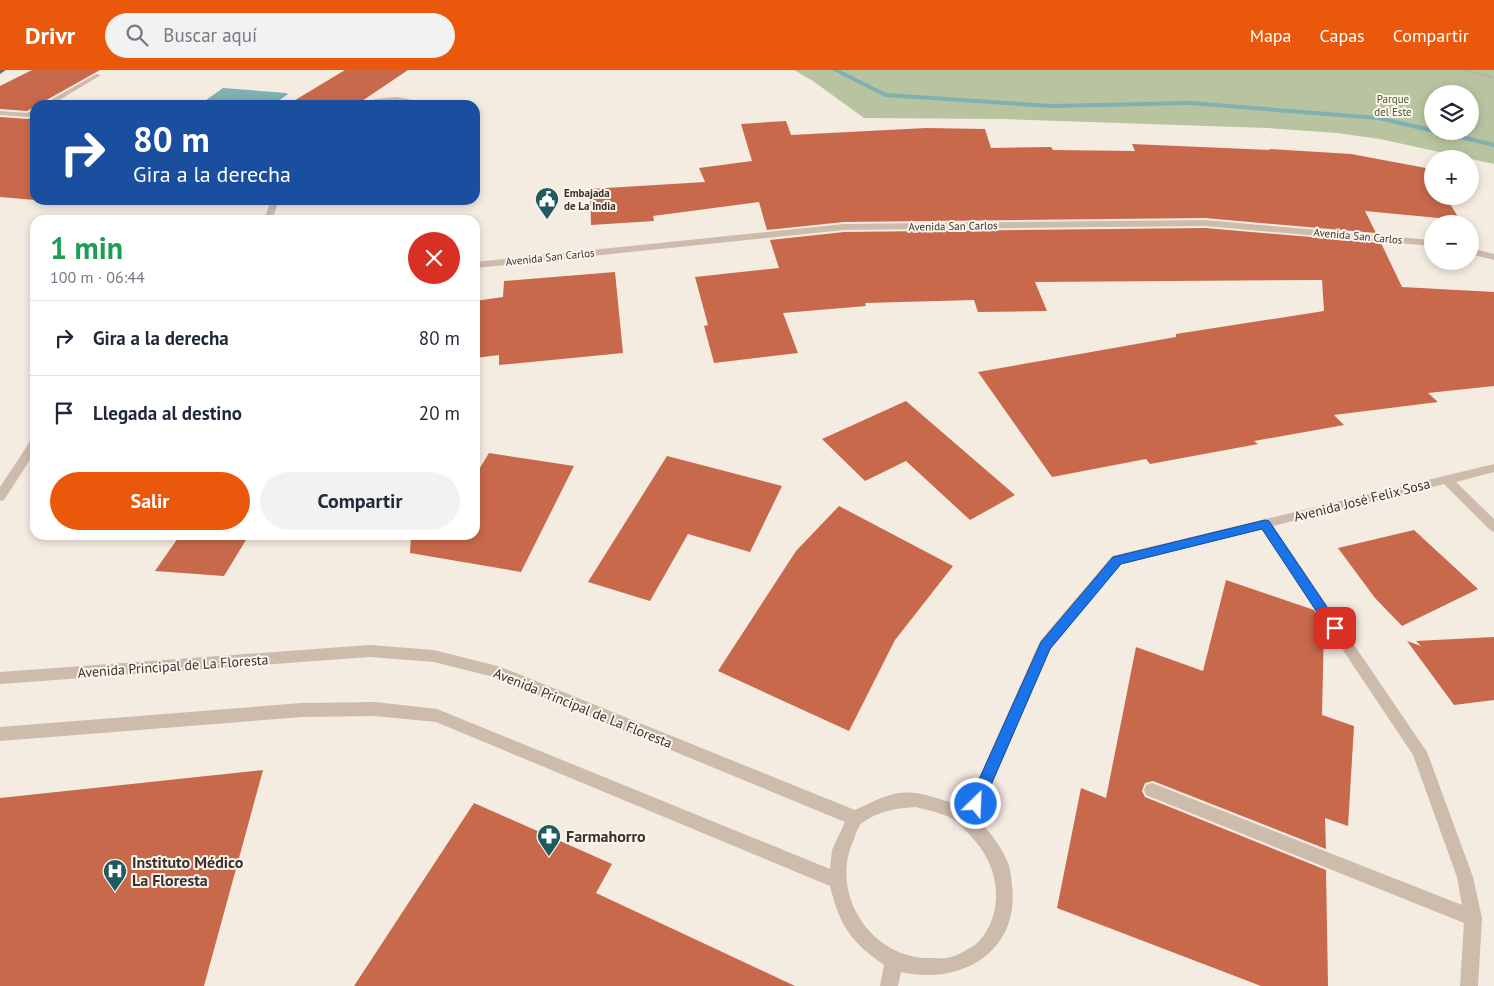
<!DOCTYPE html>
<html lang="es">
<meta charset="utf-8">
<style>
:root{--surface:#fff;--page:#f2f2f3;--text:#1f2937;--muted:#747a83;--line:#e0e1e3;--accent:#ea580c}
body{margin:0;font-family:"PT Sans",sans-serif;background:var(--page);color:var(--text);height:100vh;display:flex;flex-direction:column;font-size:19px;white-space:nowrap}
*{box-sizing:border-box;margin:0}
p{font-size:16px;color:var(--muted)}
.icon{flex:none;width:28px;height:28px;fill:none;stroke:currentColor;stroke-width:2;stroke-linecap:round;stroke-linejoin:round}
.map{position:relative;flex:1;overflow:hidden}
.drawer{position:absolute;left:30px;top:145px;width:450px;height:325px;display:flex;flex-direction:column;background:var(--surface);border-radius:15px;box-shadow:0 2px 8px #0003}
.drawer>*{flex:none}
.hud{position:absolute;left:30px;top:30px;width:450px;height:105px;border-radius:15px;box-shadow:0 2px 8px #0003;background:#1a4fa0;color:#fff;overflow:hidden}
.fabs{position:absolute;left:1424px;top:15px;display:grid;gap:10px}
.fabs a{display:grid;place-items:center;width:55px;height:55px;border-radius:50%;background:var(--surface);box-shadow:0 2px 8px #0003;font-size:25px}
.pin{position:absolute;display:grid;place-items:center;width:42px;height:42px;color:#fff;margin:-21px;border-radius:10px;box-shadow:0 2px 8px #0006}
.me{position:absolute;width:55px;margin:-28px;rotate:24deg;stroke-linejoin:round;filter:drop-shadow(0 0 4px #0008)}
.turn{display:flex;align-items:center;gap:18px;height:105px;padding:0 20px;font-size:22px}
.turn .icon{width:65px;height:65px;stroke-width:2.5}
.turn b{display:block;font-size:35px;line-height:42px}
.round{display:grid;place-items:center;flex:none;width:52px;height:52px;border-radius:26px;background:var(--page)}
.headline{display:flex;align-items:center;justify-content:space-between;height:85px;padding:0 20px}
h1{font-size:30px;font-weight:800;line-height:38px;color:#1e9e55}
.action{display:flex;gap:10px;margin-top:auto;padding:10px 20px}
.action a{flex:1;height:58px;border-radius:30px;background:var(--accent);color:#fff;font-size:20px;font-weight:800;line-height:58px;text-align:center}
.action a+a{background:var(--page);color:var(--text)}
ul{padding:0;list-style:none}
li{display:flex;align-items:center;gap:15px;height:75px;padding:0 20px;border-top:1px solid var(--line)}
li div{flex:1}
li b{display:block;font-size:19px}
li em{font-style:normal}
header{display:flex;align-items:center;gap:30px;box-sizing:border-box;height:70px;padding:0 25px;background:var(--accent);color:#fff}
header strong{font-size:24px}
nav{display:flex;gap:28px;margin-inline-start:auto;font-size:18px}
.search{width:350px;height:45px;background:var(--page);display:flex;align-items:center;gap:12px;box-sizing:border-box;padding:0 18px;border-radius:28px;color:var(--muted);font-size:19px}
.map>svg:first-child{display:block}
</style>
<header>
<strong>Drivr</strong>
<div class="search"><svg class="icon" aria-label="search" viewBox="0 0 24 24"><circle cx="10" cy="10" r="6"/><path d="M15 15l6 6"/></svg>Buscar aquí</div>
<nav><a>Mapa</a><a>Capas</a><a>Compartir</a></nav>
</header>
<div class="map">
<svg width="1494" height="916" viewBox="0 0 1494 916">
<rect width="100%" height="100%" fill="#f4ebe1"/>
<path fill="#b8c4a0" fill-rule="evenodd" d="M794,0H1494V94L1380,69L1337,63L1267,58L1004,49L864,48L813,11ZM1432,24H1470V61H1432Z"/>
<path fill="#7fb0b2" d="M223,18L286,23L288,24L273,35H199Z"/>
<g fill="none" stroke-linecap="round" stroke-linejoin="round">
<path fill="#7fb0b2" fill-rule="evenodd" d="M832,0H840L886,23L1051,34L1190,31L1378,46L1432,58V61H1447L1494,73V77L1378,50L1190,35L1051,38L885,27Z"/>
</g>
<path fill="#c8694b" d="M32,0H100L27,41L0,39V16Z
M345,0H408L356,35H287Z
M35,46V130L0,127V47L28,49Z
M786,51L791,65L926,58L985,59L991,78L1051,77L1053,80L1135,81L1132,74L1270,80L1269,79L1351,84L1426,98L1432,108V126H1445L1460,150L1365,141L1376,163L1205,148L844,152L767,160L759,132L653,146L654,151L591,155L590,119L705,112L699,98L752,91L741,54Z
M1205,158L1381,173L1402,217L1494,222V316L1428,323L1438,332L1334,345L1344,355L1254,371L1258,374L1150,394L1146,389L1052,407L978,302L1176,267V264L1324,241L1322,210L1035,212L1047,241L978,242L974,230L865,233L866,236L783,243L798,283L714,293L704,256L708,255L695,207L779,198L770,170L844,162Z
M615,202L623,283L499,295V285L475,288V231L503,227L504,211Z
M906,331L1015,425L970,450L906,391L865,411L822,369Z
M489,383L574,396L521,502L410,483L411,465H475V406Z
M667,386L782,416L750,482L688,464L650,531L588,512Z
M839,436L953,496L895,570L849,661L718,601L796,481Z
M1414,460L1478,519L1402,556L1375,528L1338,478Z
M180,465H249L224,506L155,501Z
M1226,510L1314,540L1324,556L1322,645L1354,656L1348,756L1325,748L1326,779L1153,711L1145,713L1142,721L1145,727L1326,800L1328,916H1261L1057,838L1081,718L1106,728L1136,577L1203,601Z
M1494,567V630L1454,635L1407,571L1421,576L1416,571Z
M263,700L204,916H0V728Z
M474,733L612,794L596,823L795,916H354Z"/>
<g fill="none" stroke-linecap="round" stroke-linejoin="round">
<path stroke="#b9a596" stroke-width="2" stroke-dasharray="1 1" stroke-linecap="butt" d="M1465,0L1494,8"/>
<path fill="#cdbbac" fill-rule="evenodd" d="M96,4L101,5L51,35H42Z
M397,27L413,30L421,35L390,31L358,35L376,29Z
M35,39V44L28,47L0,45V41L27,43Z
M271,130H279L272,150H264Z"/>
<path fill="#cdbbac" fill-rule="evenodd" d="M1205,150L1432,170V176L1205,156L844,160L475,198V192L844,154Z
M1470,178L1494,184V190L1470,184Z
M35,369V382L4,430L0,431V417L31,370Z
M1494,394V402L1456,412L1494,449V462L1490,460L1444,414L1273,456L1427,682L1473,807L1482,848L1478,916H1460L1464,853L1146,725L1144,720L1146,715L1152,713L1462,835L1457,807L1413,685L1262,459L1121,494L1051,578L977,749C991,763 1002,777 1009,796C1011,802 1011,808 1012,815C1020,881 962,916 901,902L898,916H880L884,895C850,871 840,856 830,816L436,652L375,646L302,647L0,671V657L302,633L375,632L437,639L830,799L832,780L845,752L494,607L434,592L370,587L0,614V602L370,575L434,580L501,597L855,740C887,725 900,716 936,728C946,731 956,733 965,739L1040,571L1112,486ZM916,737C927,740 938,742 949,747C956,751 963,758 969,764C990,786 1001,812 994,843C991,854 984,868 975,875C967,879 960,885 951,887C945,889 938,888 932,888C872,890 828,824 854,769C856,764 858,756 862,753C878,741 897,738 916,737Z"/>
<path fill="#7d675c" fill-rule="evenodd" d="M0,0H6L0,4Z"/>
</g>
<path fill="#1a73e8" stroke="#114b97" d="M1265,450L1269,451L1339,555L1341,558L1339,562L1335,563L1330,562L1262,459L1121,494L1050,579L981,738L976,740L971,738L968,734L1041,572L1113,487Z"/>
<defs>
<g id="civic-pin" transform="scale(1.25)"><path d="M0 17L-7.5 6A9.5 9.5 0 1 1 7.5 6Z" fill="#1f5a5e" stroke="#fbf5ee"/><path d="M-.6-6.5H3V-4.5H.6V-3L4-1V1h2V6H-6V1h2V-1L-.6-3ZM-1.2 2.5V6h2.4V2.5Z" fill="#fff"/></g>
<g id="pharmacy-pin" transform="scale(1.25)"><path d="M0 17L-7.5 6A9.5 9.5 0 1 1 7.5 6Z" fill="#1f5a5e" stroke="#fbf5ee"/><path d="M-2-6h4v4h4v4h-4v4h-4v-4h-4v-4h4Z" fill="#fff"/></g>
<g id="hospital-pin" transform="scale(1.25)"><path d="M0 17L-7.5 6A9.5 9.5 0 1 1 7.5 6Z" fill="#1f5a5e" stroke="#fbf5ee"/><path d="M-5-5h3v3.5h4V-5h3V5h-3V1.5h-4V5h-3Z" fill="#fff"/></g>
</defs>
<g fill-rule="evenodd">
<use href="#civic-pin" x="547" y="129"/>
<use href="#pharmacy-pin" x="549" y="766"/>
<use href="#hospital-pin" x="115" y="801"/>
</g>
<g text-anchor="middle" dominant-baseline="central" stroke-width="4" stroke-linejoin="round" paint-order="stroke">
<g font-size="11" fill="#4a5a2e" stroke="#fbf5ee">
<text x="1393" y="29">Parque<tspan x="1393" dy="13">del Este</tspan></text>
</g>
<g font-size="11" font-weight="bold" fill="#3b302b" stroke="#fbf5ee" text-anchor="start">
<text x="564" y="123">Embajada<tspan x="564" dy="13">de La India</tspan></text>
</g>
<g font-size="11" fill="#3b302b" stroke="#fbf5ee">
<text transform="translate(953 156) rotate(-1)">Avenida San Carlos</text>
<text transform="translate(1358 166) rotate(5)">Avenida San Carlos</text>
<text transform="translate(550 187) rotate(-6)">Avenida San Carlos</text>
</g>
<g font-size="14" fill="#3b302b" stroke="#fbf5ee">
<text transform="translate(1362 430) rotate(-14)">Avenida José Felix Sosa</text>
<text transform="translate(173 596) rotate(-4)">Avenida Principal de La Floresta</text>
<text transform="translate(583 638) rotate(22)">Avenida Principal de La Floresta</text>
</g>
<g font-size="16" font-weight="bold" fill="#3b302b" stroke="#fbf5ee" text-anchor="start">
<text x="566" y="766">Farmahorro</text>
<text x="132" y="792">Instituto Médico<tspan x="132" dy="18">La Floresta</tspan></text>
</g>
</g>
</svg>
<div class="fabs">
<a><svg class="icon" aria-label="layers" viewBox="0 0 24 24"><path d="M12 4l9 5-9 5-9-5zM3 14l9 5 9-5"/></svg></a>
<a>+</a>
<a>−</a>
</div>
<div class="pin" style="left:1335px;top:558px;background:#d93025"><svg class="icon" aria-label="arrive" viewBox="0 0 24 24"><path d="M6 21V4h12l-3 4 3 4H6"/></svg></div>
<svg class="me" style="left:976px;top:734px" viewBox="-20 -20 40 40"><circle r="17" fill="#1a73e8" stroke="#fff" stroke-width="3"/><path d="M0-11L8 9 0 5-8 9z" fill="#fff"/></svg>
<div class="hud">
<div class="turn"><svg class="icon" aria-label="right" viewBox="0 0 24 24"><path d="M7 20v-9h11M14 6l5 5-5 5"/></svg><div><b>80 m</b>Gira a la derecha</div></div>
</div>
<section class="drawer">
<div class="headline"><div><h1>1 min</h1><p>100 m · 06:44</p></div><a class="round" style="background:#d93025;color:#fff"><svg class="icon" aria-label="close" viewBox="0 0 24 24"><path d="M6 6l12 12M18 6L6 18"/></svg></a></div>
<ul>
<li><svg class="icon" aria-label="right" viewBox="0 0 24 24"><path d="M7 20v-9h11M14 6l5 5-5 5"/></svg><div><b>Gira a la derecha</b></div><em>80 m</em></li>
<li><svg class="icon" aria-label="arrive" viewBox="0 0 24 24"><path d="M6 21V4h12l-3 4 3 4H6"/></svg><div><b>Llegada al destino</b></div><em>20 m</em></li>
</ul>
<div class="action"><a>Salir</a><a>Compartir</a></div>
</section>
</div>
